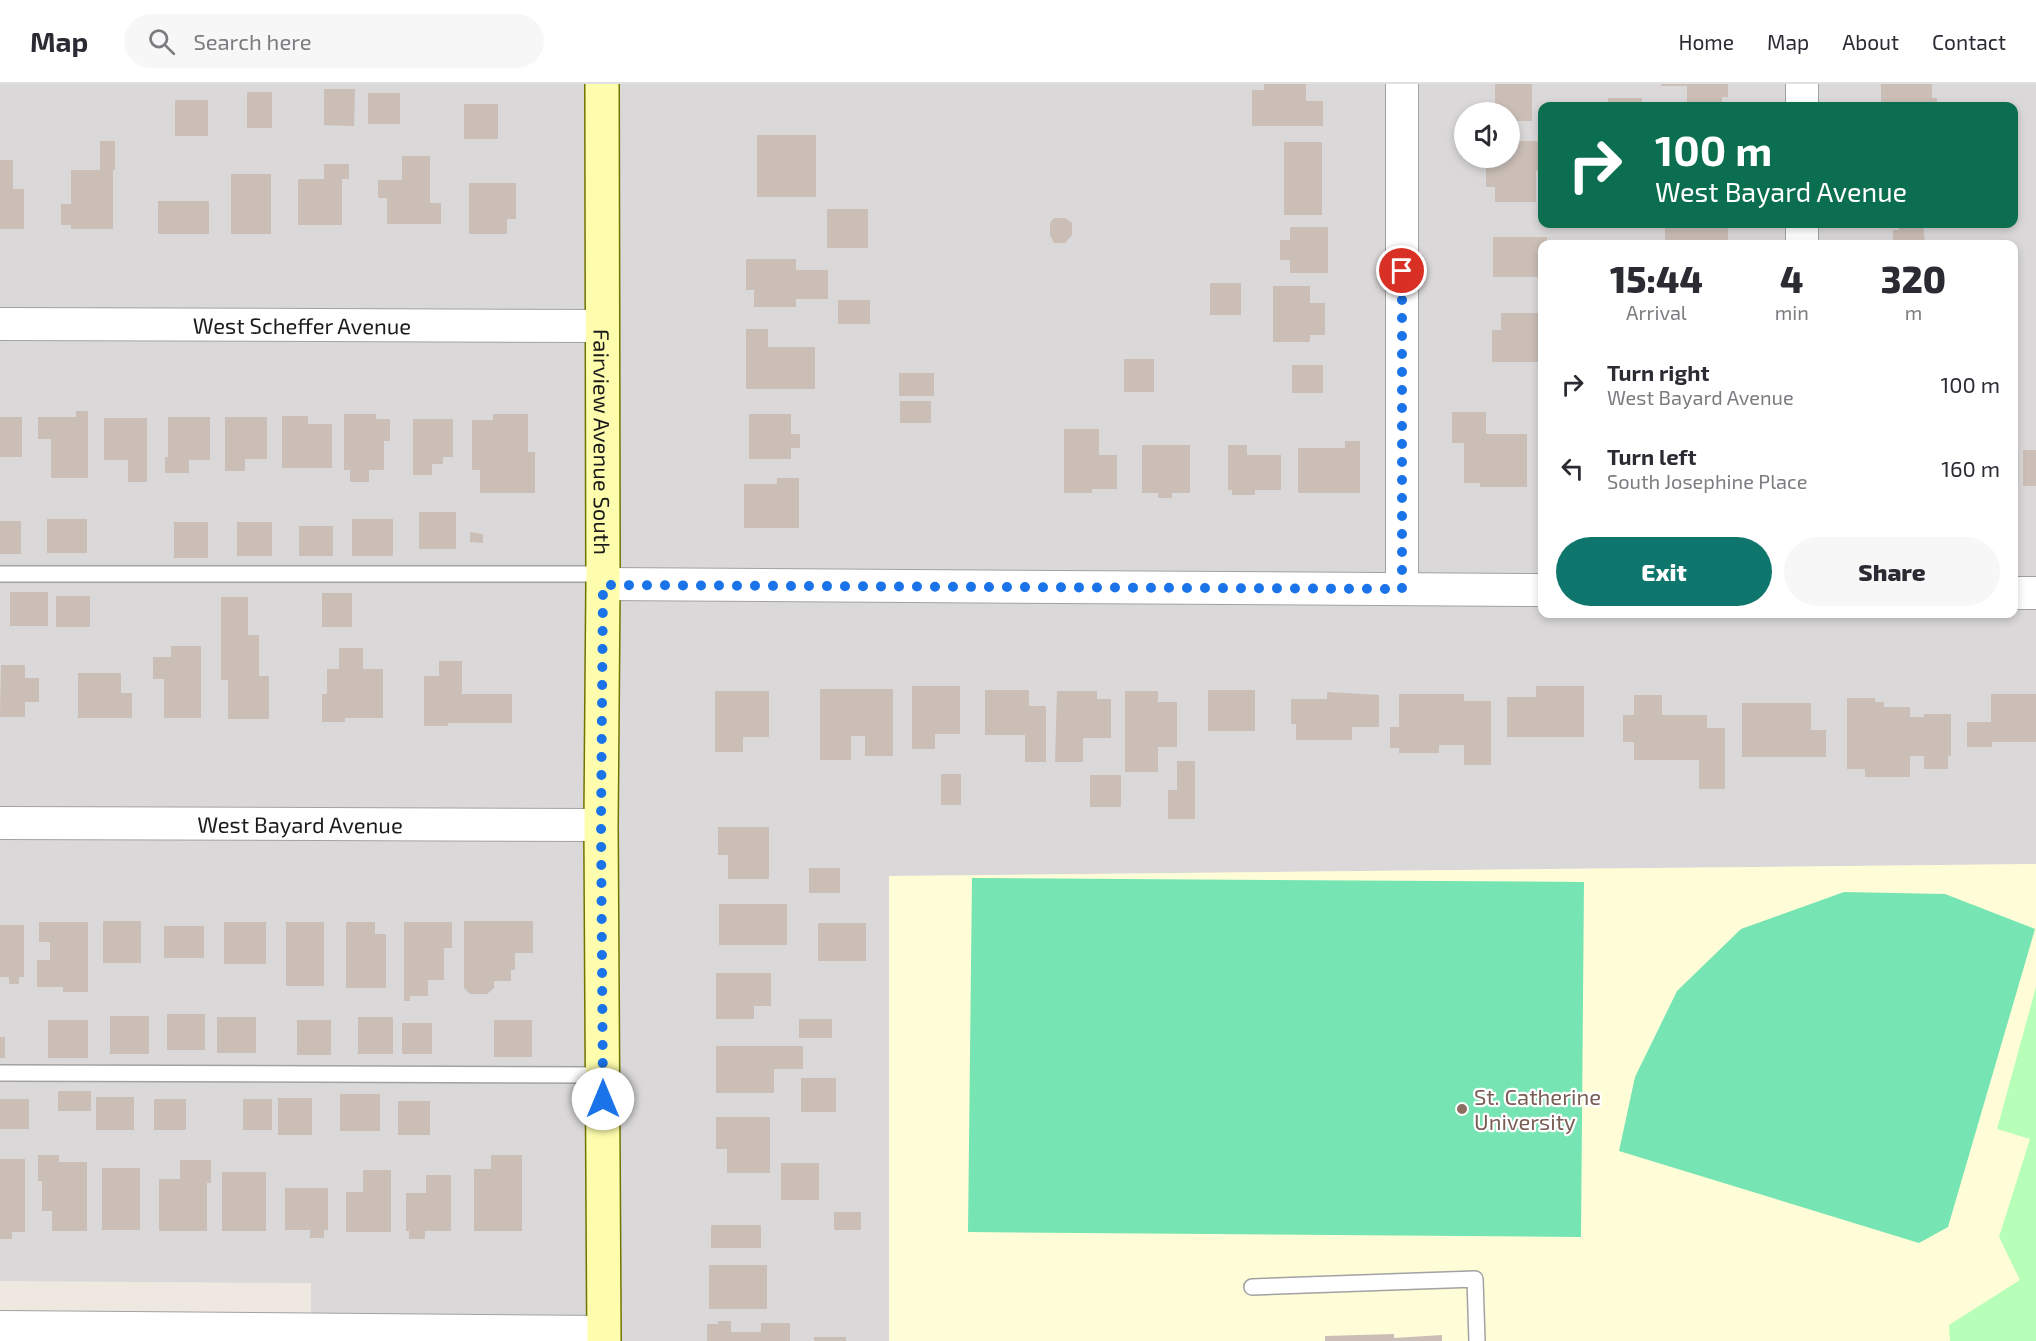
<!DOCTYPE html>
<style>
:root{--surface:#fff;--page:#f7f7f7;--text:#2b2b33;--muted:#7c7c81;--line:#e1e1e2;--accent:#0f766e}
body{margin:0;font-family:"Exo 2",sans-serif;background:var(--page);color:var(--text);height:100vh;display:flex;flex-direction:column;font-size:22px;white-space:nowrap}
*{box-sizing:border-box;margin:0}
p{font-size:20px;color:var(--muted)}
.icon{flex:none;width:33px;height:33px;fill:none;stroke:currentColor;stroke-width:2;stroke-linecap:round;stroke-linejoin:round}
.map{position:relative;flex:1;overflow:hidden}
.sheet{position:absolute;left:1538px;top:156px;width:480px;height:378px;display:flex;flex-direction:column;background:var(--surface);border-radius:12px;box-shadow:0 3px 9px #0003}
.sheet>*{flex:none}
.guide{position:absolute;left:1538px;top:18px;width:480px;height:126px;border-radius:12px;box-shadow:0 3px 9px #0003;background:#0b6e4f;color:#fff;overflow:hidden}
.buttons{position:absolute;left:1454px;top:18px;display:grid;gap:12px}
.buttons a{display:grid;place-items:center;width:66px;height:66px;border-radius:50%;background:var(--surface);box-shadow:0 3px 9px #0003;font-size:30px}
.pin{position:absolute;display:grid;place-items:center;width:51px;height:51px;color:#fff;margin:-26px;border:3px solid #fff;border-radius:50%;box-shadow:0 2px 6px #0007}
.me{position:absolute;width:66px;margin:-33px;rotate:0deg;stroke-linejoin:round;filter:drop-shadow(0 0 4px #0008)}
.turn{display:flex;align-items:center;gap:21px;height:126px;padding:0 18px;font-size:27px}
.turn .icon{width:78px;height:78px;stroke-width:2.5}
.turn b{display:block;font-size:42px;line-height:51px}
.eta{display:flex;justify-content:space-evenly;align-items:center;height:102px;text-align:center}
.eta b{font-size:36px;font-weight:800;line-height:42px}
.primary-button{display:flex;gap:12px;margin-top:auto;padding:12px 18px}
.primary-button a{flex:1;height:69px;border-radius:36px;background:var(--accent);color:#fff;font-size:24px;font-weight:800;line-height:69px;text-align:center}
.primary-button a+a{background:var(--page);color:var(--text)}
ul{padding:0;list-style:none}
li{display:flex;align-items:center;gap:18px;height:84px;padding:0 18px}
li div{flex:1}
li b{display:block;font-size:22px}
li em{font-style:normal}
header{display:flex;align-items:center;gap:36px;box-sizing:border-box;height:84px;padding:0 30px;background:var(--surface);border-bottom:2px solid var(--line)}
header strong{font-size:28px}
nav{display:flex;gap:33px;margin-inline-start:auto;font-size:21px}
.search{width:420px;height:54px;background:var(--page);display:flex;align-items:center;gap:15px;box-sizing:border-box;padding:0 21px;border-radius:33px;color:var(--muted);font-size:22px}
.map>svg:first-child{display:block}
</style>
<header>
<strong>Map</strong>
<div class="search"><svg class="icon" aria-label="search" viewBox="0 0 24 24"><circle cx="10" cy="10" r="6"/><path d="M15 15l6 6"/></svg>Search here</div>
<nav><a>Home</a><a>Map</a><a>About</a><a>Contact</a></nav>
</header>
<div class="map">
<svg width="2036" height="1257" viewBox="0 0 2036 1257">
<rect width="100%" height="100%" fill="#eee8e0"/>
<path fill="#dad8d8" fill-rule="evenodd" d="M0,0H2036V780L889,792V1257H311V1199L0,1197ZM1542,22H2013V140H1542ZM1464,28H1509V74H1464ZM1542,160H2013V530H1542Z"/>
<path fill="#fffcd8" d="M2036,780V1257H889V792Z"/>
<path fill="#b7feb8" d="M2036,903V1257H1950L1949,1241L2020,1196L1999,1153L2030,1055L1997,1045Z"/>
<path fill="#76e5b3" d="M972,794L1584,798L1581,1153L968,1148Z
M1844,808L1945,810L2035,845L1948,1143L1919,1159L1619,1067L1635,993L1677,907L1741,845Z"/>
<path fill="#cabeb6" d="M1264,0H1306V17H1323V42H1252V6H1264Z
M1495,0H1532V37H1509V28H1495Z
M1661,0H1728V13H1722V19H1687V2H1661Z
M1881,0H1932V14H1937V22H1885V19H1881Z
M324,5H355L354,42L324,41Z
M247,8H272V44H247Z
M368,9H400V40H368Z
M1608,14H1642V22H1608Z
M175,16H208V52H175Z
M464,20H498V55H464Z
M757,51H816V113H757Z
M100,57H115V86H113V145H71V141H61V120H71V86H100Z
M1509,57H1542V87H1536V118H1495V103H1486V75L1509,74Z
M1284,58H1322V131H1284Z
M402,72H430V119H441V140H387V114H378V96H402Z
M0,76H13V105H24V145H0Z
M324,80H349V95H342V141H298V95H324Z
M231,90H271V150H231Z
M469,99H516V135H507V150H469Z
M158,117H209V150H158Z
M827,125H868V164H827Z
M1054,134H1065L1072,139V151L1065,159H1054L1050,151V139Z
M1665,140H1728V160H1665Z
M1899,140H1923L1925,160H1893V146H1899Z
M1290,143H1328V189H1290V176H1280V156H1290Z
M1493,153H1547V160H1542V171H1538V193H1493Z
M746,175H796V186H828V215H796V223H754V206H746Z
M1210,199H1241V231H1210Z
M1273,202H1310V219H1325V251H1310V258H1273Z
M838,216H870V240H838Z
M1501,229H1542V278H1492V246H1501Z
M746,245H768V263H815V305H746Z
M1124,275H1154V308H1124Z
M1292,281H1323V309H1292Z
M899,289H934V312H899Z
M900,317H931V339H900Z
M76,327H88V394H51V355H38V333H76Z
M1452,328H1486V350H1527V403H1480V399H1464V359H1452Z
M344,330H376V335H390V357H384V386H369V398H350V386H344Z
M493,330H528V368H535V409H480V386H472V336H493Z
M749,330H791V350H800V364H791V375H749Z
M282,332H308V340H332V384H282Z
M0,333H22V373H0Z
M168,333H210V376H189V389H165V373H168Z
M225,333H267V375H245V387H225Z
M104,334H147V398H128V376H104Z
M413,335H453V373H443V380H432V391H413Z
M1064,345H1099V371H1117V405H1092V409H1064Z
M1345,357H1360V409H1298V364H1345Z
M1142,361H1190V409H1172V414H1158V409H1142Z
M1228,361H1247V371H1281V406H1255V411H1232V406H1228Z
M2023,366H2036V402H2023Z
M777,394H799V444H744V400H777Z
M419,428H456V465H419Z
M47,435H87V469H47Z
M352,435H393V472H352Z
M0,437H21V470H0Z
M174,438H208V474H174Z
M237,438H272V472H237Z
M299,442H333V472H299Z
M470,448L483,450V459L470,458Z
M10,508H48V542H10Z
M322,509H352V543H322Z
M56,512H90V543H56Z
M221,513H248V551H259V592H269V635H228V596H221Z
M171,562H201V634H164V595H153V573H171Z
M339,564H363V585H383V634H345V638H322V610H327V585H339Z
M439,577H462V610H512V639H448V642H424V592H439Z
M1,581H25V594H39V618H25V633H0Z
M78,589H121V609H132V634H78Z
M912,602H960V650H935V665H912Z
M1536,602H1584V653H1507V613H1536Z
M820,605H893V672H865V652H851V676H820Z
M985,606H1029V622H1046V678H1025V651H985Z
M1208,606H1255V647H1208Z
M715,607H769V653H743V668H715Z
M1057,607H1097V615H1111V654H1083V678H1055Z
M1125,607H1158V618H1177V663H1158V688H1125Z
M1327,608L1379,611V643H1352V656H1296V640H1291V615H1327Z
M1399,610H1464V617H1491V681H1464V661H1439V669H1399V664H1390V643H1399Z
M1991,610H2036V658H1992V663H1967V638H1991Z
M1634,611H1662V631H1707V644H1725V705H1699V676H1634V658H1623V631H1634Z
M1847,614H1875V618H1884V623H1910V633H1924V630H1951V672H1948V685H1924V672H1910V693H1865V685H1847Z
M1742,619H1811V646H1826V673H1742Z
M1177,677H1195V735H1168V706H1177Z
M941,690H961V721H941Z
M1090,691H1121V723H1090Z
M718,743H769V795H728V771H718Z
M809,784H840V809H809Z
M719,820H787V861H719Z
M103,837H141V879H103Z
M464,837H533V869H515V886H511V897H494V904L487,910H470L464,904Z
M39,838H88V908H63V903H37V876H50V858H39Z
M224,838H266V880H224Z
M286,838H324V902H286Z
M346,838H375V850H386V904H346Z
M404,838H452V864H444V896H428V912H410V917H404Z
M818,839H866V877H818Z
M0,841H24V893H19V900H9V893H0Z
M164,842H204V874H164Z
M716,889H771V922H754V935H716Z
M167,930H205V966H167Z
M110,932H149V970H110Z
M217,933H256V969H217Z
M358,933H393V970H358Z
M799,935H832V954H799Z
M48,936H88V974H48Z
M297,936H331V971H297Z
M494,936H532V973H494Z
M402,939H432V970H402Z
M0,953H5V974H0Z
M716,962H803V985H774V1009H716Z
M801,994H836V1028H801Z
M58,1007H91V1027H58Z
M340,1010H380V1047H340Z
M96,1013H134V1046H96Z
M278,1014H312V1051H278Z
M0,1015H29V1045H0Z
M154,1015H186V1046H154Z
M243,1015H272V1046H243Z
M398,1017H430V1051H398Z
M716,1033H770V1089H727V1065H716Z
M38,1071H59V1078H87V1147H52V1127H42V1097H38Z
M491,1071H522V1147H474V1085H491Z
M0,1075H25V1148H12V1155H0Z
M180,1076H211V1099H207V1147H159V1095H180Z
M781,1079H819V1116H781Z
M102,1084H140V1146H102Z
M363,1086H391V1148H346V1108H363Z
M222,1088H266V1147H222Z
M426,1091H451V1147H425V1155H409V1147H406V1109H426Z
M285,1104H328V1146H324V1154H310V1146H285Z
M834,1128H861V1146H834Z
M711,1141H761V1164H711Z
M709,1181H767V1225H709Z
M718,1237H731V1248H761V1239H790V1257H707V1240H718Z
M1394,1250V1254L1442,1251V1257H1325V1252Z
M814,1253H846V1257H814Z"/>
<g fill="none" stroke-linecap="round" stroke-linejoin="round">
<g stroke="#a2a2a2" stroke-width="18">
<path id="lane" d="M0,490H602
M0,989L602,991
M1252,1203L1475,1195L1477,1257"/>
</g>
<g stroke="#a2a2a2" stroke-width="34">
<g id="street">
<path d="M1402,0V505"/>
<path d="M1802,0V22"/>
<path d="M1802,140V160"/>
<path id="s1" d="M0,240L602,242"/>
<path d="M603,500L1542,506"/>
<path d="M2013,509H2036"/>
<path id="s2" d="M0,739L601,741"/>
<path d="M0,1243L604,1248"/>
</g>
</g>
<g stroke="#707500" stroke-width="36">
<g id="secondary">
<path id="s3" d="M602,0L603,500L601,741L604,1257"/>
</g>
</g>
<use href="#lane" stroke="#fff" stroke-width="15"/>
<use href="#street" stroke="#fff" stroke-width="32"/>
<use href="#secondary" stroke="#fefdad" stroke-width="33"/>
</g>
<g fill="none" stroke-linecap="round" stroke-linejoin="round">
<path stroke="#1a73e8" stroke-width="10" stroke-dasharray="0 18" d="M603,1015L601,741L603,501L1402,505V187"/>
</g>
<circle fill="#8d6e63" stroke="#fff" stroke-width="2" cx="1462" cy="1025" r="6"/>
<g text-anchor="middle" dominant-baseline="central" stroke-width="4.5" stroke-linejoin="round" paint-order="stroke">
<g font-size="22" fill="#1b1b1b" stroke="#fff">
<text stroke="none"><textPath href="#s1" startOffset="302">West Scheffer Avenue</textPath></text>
<text stroke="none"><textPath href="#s3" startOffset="358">Fairview Avenue South</textPath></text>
<text stroke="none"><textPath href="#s2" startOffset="300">West Bayard Avenue</textPath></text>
</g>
<g font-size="22" fill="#785e54" stroke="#fff" text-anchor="start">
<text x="1474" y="1012">St. Catherine<tspan x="1474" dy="25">University</tspan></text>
</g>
</g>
</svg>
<div class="buttons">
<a><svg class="icon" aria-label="sound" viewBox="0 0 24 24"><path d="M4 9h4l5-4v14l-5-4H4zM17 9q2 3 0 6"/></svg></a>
</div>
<div class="pin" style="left:1402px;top:187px;background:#d93025"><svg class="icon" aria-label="arrive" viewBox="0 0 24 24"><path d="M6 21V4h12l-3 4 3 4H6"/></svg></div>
<svg class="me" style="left:603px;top:1015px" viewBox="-20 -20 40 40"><circle r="19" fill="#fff"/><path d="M0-13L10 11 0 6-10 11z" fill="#1a73e8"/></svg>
<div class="guide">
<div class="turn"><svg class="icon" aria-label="right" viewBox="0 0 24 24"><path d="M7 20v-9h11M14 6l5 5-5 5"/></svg><div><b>100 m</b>West Bayard Avenue</div></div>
</div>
<section class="sheet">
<div class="eta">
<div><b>15:44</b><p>Arrival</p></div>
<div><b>4</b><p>min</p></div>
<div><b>320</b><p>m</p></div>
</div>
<ul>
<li><svg class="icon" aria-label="right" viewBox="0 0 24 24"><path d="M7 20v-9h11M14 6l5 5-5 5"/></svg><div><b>Turn right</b><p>West Bayard Avenue</p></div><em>100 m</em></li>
<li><svg class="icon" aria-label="left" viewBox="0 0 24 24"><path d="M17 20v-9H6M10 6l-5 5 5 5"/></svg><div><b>Turn left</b><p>South Josephine Place</p></div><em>160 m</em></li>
</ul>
<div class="primary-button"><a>Exit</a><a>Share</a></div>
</section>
</div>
